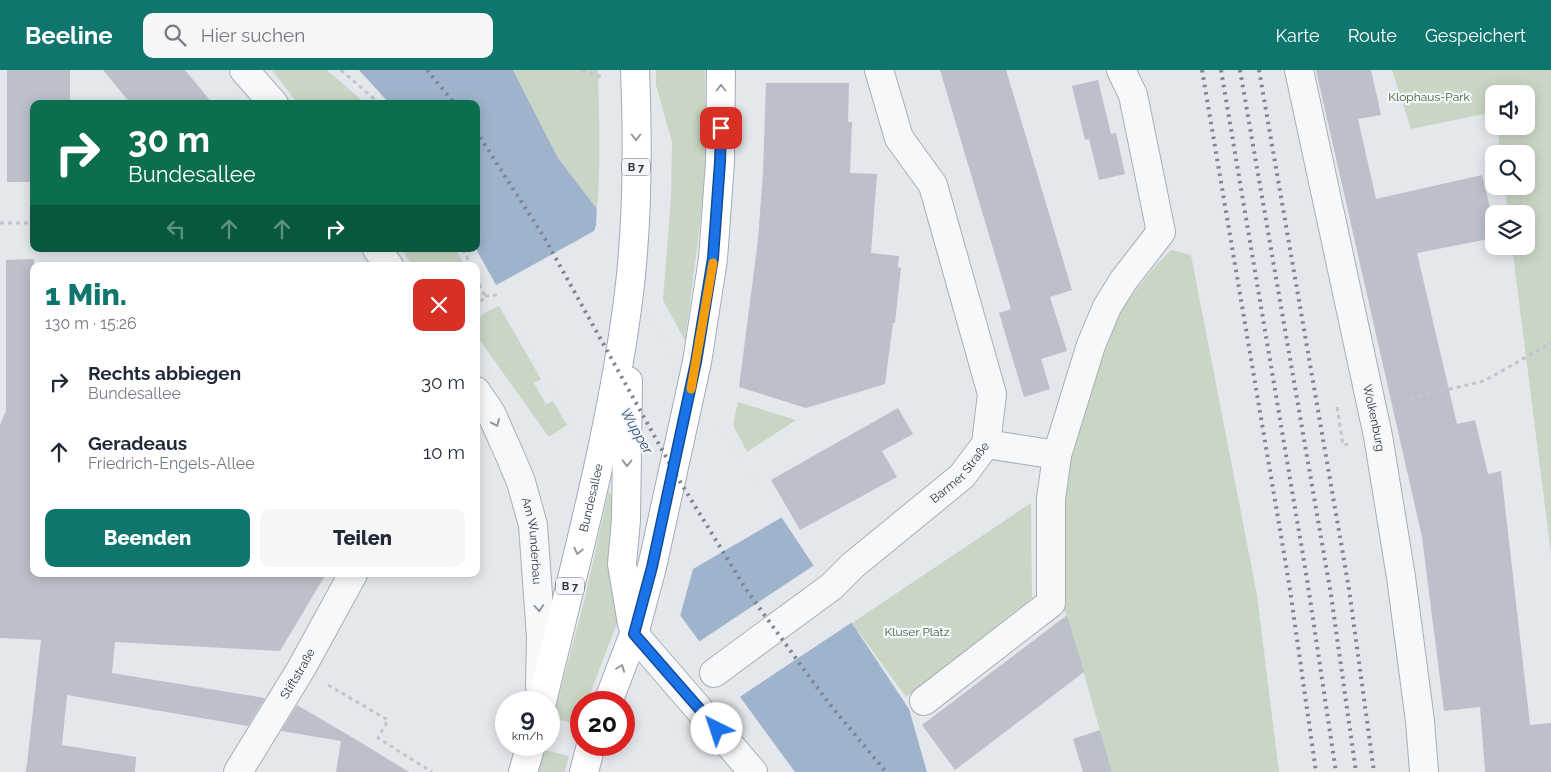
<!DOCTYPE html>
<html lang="de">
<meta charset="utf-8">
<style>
:root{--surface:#fff;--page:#f6f6f7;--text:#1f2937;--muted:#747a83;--accent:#0f766e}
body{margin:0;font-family:Raleway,sans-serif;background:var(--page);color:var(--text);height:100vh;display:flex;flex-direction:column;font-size:19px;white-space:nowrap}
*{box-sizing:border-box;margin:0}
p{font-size:16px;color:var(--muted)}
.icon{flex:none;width:28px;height:28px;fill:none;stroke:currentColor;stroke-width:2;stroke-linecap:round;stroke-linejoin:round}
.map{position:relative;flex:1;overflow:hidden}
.drawer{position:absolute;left:30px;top:192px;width:450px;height:315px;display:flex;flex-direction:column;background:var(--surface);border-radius:10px;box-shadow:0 2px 12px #0003}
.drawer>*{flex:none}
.hud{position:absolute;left:30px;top:30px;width:450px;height:152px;border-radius:10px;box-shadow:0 2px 12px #0003;background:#0b6e4f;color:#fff;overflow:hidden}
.fabs{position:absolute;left:1485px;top:15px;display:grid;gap:10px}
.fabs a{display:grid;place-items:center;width:50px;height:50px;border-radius:10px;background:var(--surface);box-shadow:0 2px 12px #0003;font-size:25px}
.speed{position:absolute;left:495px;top:621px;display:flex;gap:10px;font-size:25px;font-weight:700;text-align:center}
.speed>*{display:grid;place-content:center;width:65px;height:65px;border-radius:50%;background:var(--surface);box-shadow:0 2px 12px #0003;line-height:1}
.speed small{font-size:12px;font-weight:400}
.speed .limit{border:8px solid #d22;background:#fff;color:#111}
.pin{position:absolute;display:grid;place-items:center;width:42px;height:42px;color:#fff;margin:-21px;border-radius:10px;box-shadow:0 2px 8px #0006}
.me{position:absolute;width:55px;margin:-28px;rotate:319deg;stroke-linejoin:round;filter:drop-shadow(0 0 4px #0008)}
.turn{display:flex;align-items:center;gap:18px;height:105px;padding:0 15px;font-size:22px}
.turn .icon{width:65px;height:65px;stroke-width:2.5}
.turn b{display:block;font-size:35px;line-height:42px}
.lanes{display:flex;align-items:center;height:48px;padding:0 15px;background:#0003;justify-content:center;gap:25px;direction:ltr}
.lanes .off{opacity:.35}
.round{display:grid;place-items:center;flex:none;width:52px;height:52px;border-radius:10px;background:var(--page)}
.head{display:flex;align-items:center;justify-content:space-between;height:85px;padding:0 15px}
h1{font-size:30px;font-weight:800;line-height:38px;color:var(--accent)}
.button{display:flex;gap:10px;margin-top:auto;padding:10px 15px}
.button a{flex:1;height:58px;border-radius:10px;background:var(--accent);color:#fff;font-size:20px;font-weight:800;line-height:58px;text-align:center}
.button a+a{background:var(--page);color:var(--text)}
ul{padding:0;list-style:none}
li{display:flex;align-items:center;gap:15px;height:70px;padding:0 15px}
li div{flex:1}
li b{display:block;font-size:19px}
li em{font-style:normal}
header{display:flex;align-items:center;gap:30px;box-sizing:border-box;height:70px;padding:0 25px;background:var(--accent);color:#fff}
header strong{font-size:24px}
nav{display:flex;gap:28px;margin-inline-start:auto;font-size:18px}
.search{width:350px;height:45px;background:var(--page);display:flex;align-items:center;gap:12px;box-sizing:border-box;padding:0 18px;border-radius:10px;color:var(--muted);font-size:19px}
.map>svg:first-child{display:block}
</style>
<header>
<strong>Beeline</strong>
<div class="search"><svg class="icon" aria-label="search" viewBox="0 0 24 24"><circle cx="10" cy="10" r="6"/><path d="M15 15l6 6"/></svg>Hier suchen</div>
<nav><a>Karte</a><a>Route</a><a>Gespeichert</a></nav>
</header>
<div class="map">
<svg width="1551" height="702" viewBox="0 0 1551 702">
<rect width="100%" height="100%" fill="#e4e7ec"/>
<path fill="#c9d6c5" d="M272,0H327L366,34H298Z
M513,0H598C599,46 601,93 597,139L558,88Z
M656,0H705L706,84L700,155L685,271L663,230L671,128L672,72L656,15Z
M1392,0H1551V484L1512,176H1526V144H1508L1505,116H1526V84H1501L1497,56H1526V24H1494V42L1411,59Z
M401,179H456L465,196H413Z
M1171,180L1191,185L1257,525L1279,702H1112L1067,545L1053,525L1065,413L1081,347L1119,242L1154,197Z
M499,236L541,309L534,313L546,334L553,331L567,355L549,367L476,265C476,246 483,243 499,236Z
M738,332L796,350L747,382L733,355Z
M609,420L620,440L612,516L619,548L587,632H581V647L578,655L553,648L584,532Z
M1031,433L1032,528L906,627L852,553Z
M544,680L569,686L565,702H538Z"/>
<path fill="#9fb4cc" d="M359,0H513L558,88L597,139L681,314L782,448L909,639L927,702H795L680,545L476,179V34H390Z"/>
<path fill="#e4e7ec" d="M597,135L683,312L784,446L693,499L680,546L493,217L594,161L596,156Z
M816,494L854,551L738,628L697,573Z"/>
<path fill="#bbc0ca" d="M7,0H70V34H34V112H7Z
M103,0H185L213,34H131Z
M940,0H1006L1072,220L1050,227L1067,281L1041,289L1050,319L1024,327L999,243L1011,239Z
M1316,0H1371L1381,45L1358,49L1376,129L1482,105L1494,154V168L1417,183L1457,354L1475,350L1488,404L1501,401L1530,655L1551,653V702H1485L1480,637L1444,641L1422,467Z
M1098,10L1111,64L1116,63L1125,104L1099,110L1089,69L1085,70L1072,16Z
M766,13H849L848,52H852L850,103L877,104L871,183L899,186L898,197L901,198L895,253H893L885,314L806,338L739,317L758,170L763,102Z
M34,189V504H326L280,581L115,572L112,603L265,628L248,656L67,625L62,675L136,687L135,702H26L41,570L0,568V355L6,341V190Z
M898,338L913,364L882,381L897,407L800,460L771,410Z
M1067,545L1084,602L955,700L922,655Z
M297,635L360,672L409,702H336L341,671L281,661Z
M1100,660L1112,702H1083L1073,669Z"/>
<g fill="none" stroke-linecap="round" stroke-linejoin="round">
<g stroke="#a9aeb7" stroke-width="30">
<g id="minor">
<path d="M244,0L274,34"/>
<path id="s1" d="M1299,0L1378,366L1401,507L1420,651L1424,702"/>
<path d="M377,179L389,196"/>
<path id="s2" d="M476,321L491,343L511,388L521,412L533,455L541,567L540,616"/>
<path d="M986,374L1057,385"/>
<path d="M634,564L753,702"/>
<path id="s3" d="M714,603L831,517L852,496L962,406L986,374L992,324L933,115L899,68L879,0"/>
<path d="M924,631L1051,533V429L1057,385L1091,275L1107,237L1123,211L1161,162L1133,25L1121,0"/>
<path id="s4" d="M238,702L301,599L353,504"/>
</g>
</g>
<g stroke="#a3abb8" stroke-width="30">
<g id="major">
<path d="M628,311L626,450L622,494L632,554"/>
<path id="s5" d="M542,632C574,497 612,361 629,223C638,149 638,74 635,0"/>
<path d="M608,632L634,564L652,497L697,292L713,189L720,92L721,0"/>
<path d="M523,702L531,675"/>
<path d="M584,702L591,675"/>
</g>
</g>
<path stroke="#c2c5cb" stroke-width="3" stroke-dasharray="4 4" stroke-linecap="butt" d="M341,0L380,34
M582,0L604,8
M0,153H34
M463,179L471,196
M476,207L485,226L476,238
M485,226L498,225
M1402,330L1484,311L1551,273
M1337,337L1343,375L1348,374
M328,615L388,650L378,668L432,702"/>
<use href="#minor" stroke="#f7f8fa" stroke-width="28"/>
<use href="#major" stroke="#fff" stroke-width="28"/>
<path stroke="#7d8696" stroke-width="4" stroke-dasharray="2.5 5" stroke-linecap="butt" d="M427,0L455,34
M1202,0L1289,513L1316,702
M1221,0L1307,509L1336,702
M1240,0L1331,525L1356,702
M1259,0L1349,519L1374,702
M476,61L544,167L676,405L747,521L827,631L886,702"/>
</g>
<defs><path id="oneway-chevron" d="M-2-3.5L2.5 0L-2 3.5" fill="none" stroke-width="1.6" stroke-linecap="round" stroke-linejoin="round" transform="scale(1.25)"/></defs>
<g stroke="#959aa2">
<use href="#oneway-chevron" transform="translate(721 18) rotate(-90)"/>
<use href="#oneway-chevron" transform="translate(636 67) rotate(90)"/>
<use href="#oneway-chevron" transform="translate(627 393) rotate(91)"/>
<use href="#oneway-chevron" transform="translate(578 481) rotate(103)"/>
<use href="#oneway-chevron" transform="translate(621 598) rotate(-69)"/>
</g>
<g stroke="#9196a0">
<use href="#oneway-chevron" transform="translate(496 353) rotate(66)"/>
<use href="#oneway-chevron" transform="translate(539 538) rotate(86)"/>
</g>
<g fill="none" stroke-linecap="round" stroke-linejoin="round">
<g stroke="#114b97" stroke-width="12">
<path id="route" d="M717,659L634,564L652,497L696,292L713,188L720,92L721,58"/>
</g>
<use href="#route" stroke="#1a73e8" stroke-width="9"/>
<path stroke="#f59e0b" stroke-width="9" d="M691,319L713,193"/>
</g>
<g text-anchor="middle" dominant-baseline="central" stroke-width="4.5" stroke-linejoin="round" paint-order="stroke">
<g fill="#f4f6f9" stroke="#676e7b" stroke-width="1">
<rect x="622" y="88.5" width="28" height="17" rx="4"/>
<rect x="556" y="507.5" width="28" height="17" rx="4"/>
</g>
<g font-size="11" font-weight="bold" fill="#2b3445">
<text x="636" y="97">B 7</text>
<text x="570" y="516">B 7</text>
</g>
<g font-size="12" fill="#3f6138" stroke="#f4f6f9">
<text x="1429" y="27">Klophaus-Park</text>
<text x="917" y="562">Kluser Platz</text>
</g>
<g font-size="12" fill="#2b3445" stroke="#f4f6f9">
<text stroke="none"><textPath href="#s1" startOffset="356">Wolkenburg</textPath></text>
<text stroke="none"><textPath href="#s3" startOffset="318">Barmer Straße</textPath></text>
<text stroke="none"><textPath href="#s5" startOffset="210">Bundesallee</textPath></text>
<text stroke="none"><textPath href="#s2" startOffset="162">Am Wunderbau</textPath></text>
<text stroke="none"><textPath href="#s4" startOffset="115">Stiftstraße</textPath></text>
</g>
<g font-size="14" font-style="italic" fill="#34527a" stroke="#f4f6f9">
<text transform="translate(637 361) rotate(60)">Wupper</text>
</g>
</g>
</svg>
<div class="fabs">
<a><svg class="icon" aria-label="sound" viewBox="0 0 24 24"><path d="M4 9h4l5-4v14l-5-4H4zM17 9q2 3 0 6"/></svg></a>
<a><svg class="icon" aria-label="search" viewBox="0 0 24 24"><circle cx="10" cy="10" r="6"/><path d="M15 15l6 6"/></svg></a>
<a><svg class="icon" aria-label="layers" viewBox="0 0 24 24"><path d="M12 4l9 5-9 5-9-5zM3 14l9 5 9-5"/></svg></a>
</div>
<div class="speed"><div>9<small>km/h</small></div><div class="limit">20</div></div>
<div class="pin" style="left:721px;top:58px;background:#d93025"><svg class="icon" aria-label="arrive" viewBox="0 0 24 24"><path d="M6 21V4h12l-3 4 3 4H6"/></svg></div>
<svg class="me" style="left:717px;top:659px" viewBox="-20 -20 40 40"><circle r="19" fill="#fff"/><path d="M0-13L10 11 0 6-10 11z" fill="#1a73e8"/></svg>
<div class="hud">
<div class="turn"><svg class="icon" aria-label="right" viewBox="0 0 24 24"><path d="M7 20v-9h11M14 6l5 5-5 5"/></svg><div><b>30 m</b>Bundesallee</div></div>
<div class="lanes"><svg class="icon off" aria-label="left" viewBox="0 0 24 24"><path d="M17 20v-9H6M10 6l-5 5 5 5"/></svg><svg class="icon off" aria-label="ahead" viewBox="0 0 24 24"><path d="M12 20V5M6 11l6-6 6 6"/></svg><svg class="icon off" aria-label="ahead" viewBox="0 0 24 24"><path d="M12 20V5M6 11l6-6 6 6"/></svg><svg class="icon" aria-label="right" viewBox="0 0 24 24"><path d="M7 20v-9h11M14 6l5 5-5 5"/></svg></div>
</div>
<section class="drawer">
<div class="head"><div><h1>1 Min.</h1><p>130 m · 15:26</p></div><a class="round" style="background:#d93025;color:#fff"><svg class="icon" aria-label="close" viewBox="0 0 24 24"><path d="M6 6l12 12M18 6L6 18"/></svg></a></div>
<ul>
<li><svg class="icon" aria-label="right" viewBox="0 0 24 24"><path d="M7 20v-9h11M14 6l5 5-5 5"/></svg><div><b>Rechts abbiegen</b><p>Bundesallee</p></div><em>30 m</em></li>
<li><svg class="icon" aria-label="ahead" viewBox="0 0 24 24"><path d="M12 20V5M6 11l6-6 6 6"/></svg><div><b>Geradeaus</b><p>Friedrich-Engels-Allee</p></div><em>10 m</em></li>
</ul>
<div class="button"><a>Beenden</a><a>Teilen</a></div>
</section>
</div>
